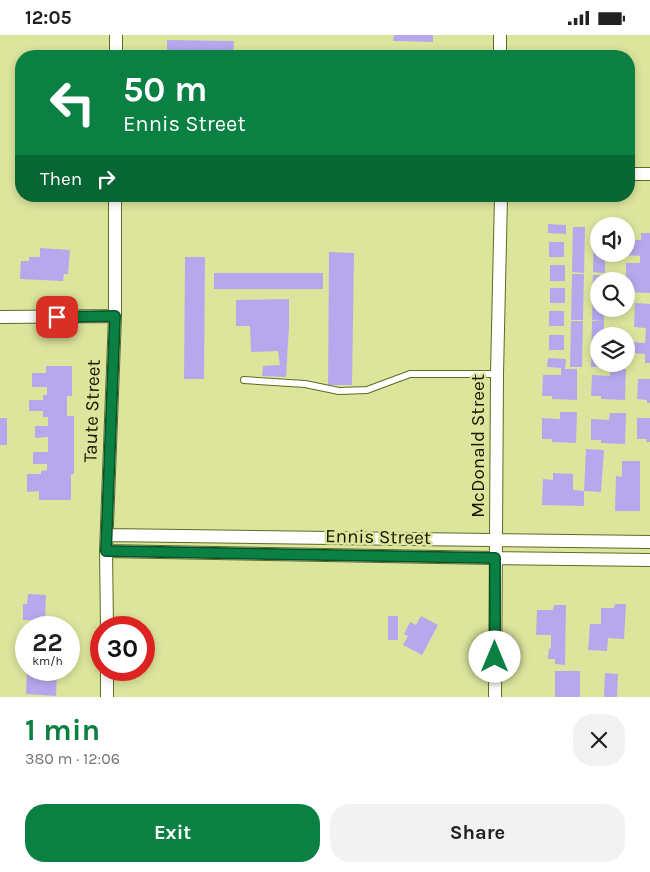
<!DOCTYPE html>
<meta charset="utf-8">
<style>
:root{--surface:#fff;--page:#f2f2f2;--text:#222;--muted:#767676;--accent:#0b8043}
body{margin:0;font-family:Karla,sans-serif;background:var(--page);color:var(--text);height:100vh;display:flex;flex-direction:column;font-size:19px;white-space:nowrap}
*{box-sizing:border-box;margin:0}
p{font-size:16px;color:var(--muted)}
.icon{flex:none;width:28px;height:28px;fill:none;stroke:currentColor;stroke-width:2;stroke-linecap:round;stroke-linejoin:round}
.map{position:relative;height:662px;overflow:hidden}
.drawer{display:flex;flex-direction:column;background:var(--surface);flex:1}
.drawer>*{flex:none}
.hud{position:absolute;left:15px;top:15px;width:620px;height:152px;border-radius:20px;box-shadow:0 2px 8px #0003;background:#0b8043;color:#fff;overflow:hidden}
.buttons{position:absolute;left:590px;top:182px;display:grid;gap:10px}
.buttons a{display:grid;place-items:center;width:45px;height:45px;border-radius:50%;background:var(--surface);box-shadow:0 2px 8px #0003;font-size:25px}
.speed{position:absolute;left:15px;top:581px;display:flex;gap:10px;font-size:25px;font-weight:700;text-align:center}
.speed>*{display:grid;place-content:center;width:65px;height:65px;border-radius:50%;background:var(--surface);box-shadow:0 2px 8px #0003;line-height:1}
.speed small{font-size:12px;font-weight:400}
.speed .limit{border:8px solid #d22;background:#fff;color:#111}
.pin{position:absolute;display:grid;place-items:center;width:42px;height:42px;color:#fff;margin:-21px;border-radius:10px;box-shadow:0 2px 8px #0006}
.me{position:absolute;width:55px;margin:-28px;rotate:0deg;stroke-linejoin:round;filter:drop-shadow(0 0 4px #0008)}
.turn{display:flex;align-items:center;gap:18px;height:105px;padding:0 25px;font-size:22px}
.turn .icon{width:65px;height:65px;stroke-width:2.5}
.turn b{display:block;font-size:35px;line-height:42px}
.then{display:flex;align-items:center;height:48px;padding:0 25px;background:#0003;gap:10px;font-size:19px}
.round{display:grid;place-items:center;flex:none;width:52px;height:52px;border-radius:20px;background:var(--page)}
.overview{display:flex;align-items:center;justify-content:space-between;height:85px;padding:0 25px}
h1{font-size:30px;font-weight:700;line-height:38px;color:var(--accent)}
.primary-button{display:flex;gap:10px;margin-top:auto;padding:10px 25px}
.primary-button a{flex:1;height:58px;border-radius:20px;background:var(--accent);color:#fff;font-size:20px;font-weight:700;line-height:58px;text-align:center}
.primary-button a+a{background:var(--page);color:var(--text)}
.status{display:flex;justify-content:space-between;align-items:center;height:35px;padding:0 25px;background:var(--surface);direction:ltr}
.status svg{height:14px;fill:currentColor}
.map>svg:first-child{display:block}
</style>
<div class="status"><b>12:05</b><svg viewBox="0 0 49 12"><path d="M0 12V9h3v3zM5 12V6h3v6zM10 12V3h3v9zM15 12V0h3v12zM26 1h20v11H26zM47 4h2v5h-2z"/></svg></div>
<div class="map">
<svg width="650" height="662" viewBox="0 0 650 662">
<rect width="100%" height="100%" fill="#dce59c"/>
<path fill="#b7a8ee" d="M394,0H433V7L393,6Z
M167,5L234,6L233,21H167Z
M548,189L566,190V199L548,198Z
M573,192H585L584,238L572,237Z
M594,192H599V219H605V238L593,237Z
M641,198H650V258L630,257V252H626V228H640V221L626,220V205H641Z
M549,207H564V222H549Z
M40,213L70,215L68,239H64L63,246L20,244L21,226H29V222H40Z
M329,217L354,218L352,350H328Z
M185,222H205L204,344H184Z
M550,230H565V246H550Z
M214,238H323V254H214Z
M572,239H584L583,285H571Z
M593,240H605V246H599V274H604V286L592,285Z
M550,253H565V268H550Z
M289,264V291L286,342L262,341L263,331L280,330L278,316L251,317L250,291H236V265Z
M635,268L650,269V328H645V319L633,318V307L645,308L646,293L634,292Z
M549,276H564V291H549Z
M571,286H583L582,332H570Z
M592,286H604V301H599V329H603V332H591Z
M549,300H564V315H549Z
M548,323L566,324L565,334H577V365L552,364V361H542L543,340H561V333L547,332Z
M46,331H72V361H67V381H74V439H71V465H39V456L27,457V439H41V436L47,435V429H33V417H48V402L35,403V391H48V382H43V376H29V365H43V360H47V352H32V338H46Z
M610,334H626L625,365L601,364V361H591L592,340L610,341Z
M638,344H650V368H647V365L637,364Z
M560,377H577L576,408L552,407V404H542V383L560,384Z
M610,378H626L625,409L601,408V405H591V384L609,385Z
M0,383H7V410H0Z
M637,383H650V407H646L647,404H637Z
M586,414L604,415L601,457L584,456Z
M622,426H640V476H615L616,441L622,442Z
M553,438L573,439V455L584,456V471L542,470L543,444L553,445Z
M28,559L46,560L45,585H23V569H27Z
M615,569H626L624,604L608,603L607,616L588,615L590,589H601V573H614Z
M554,570H566L565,630L555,629V624H548L549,613L551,614V600H536L537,575H553Z
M388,581H398V605H388Z
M421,581L438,590L422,620L403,610L408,601L404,599L410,587L416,590Z
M27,635H57L56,661L26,659Z
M555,636H580V662H555Z
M605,638L618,639L617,662H604Z"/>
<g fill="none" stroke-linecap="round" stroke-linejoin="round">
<g stroke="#636921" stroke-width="8">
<path id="service" d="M244,345L305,349L339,356L367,355L410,339H497"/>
</g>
<g stroke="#636921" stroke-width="14">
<path id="minor" d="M500,0V21
M116,21V0
M629,139H650
M0,282L115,281
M107,500L650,507
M106,516L495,523L650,525
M107,592L106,516L115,281V161
M107,635V662
M495,662L497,339L501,161"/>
</g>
<use href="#service" stroke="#fff" stroke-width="6"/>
<use href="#minor" stroke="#fff" stroke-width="12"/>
</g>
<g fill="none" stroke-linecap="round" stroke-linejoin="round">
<g stroke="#07532c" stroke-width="12">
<path id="route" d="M57,282L115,281L106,516L495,523V622"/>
</g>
<use href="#route" stroke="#0b8043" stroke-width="9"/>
</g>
<g text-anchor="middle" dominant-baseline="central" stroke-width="5" stroke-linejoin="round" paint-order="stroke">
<g font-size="19" fill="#161800" stroke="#dce59c">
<text transform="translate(92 376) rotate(-88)">Taute Street</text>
<text transform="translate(478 411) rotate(-90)">McDonald Street</text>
<text transform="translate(378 502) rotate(1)">Ennis Street</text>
</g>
</g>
</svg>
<div class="buttons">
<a><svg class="icon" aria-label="sound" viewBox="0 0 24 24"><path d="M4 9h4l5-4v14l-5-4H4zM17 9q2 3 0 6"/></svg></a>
<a><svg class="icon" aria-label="search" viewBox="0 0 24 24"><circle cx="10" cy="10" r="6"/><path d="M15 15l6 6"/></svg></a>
<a><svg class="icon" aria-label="layers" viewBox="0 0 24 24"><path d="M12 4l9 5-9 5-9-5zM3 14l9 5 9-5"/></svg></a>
</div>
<div class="speed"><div>22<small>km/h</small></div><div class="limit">30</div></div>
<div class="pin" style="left:57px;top:282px;background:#d93025"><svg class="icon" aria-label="arrive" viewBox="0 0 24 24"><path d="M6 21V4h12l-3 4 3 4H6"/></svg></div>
<svg class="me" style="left:495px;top:622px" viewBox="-20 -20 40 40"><circle r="19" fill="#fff"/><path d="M0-13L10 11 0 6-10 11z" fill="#0b8043"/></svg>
<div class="hud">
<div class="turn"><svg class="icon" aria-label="left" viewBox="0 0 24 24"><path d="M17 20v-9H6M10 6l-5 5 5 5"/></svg><div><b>50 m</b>Ennis Street</div></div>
<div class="then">Then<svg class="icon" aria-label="right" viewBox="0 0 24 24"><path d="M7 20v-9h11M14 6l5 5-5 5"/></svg></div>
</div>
</div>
<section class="drawer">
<div class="overview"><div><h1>1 min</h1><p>380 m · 12:06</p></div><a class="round"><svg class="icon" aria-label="close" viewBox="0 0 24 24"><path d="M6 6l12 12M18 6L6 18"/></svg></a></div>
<div class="primary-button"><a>Exit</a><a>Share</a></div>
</section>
